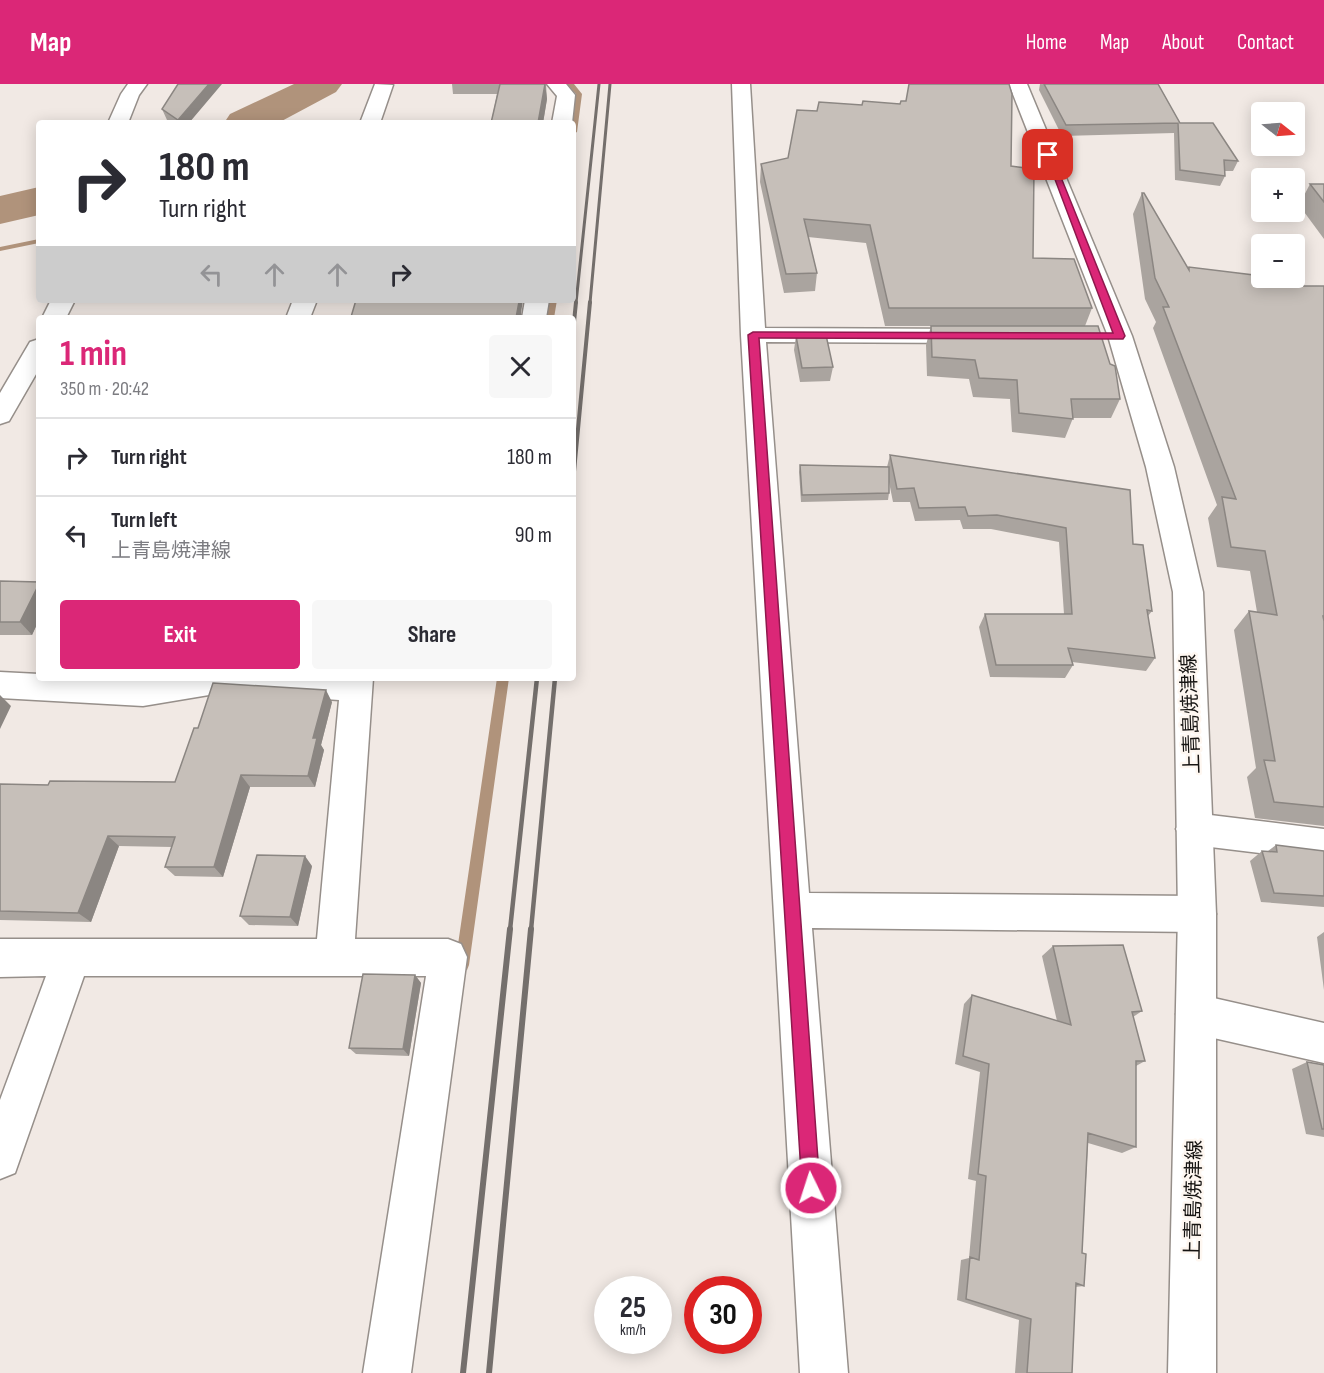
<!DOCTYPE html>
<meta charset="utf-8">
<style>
:root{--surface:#fff;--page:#f7f7f7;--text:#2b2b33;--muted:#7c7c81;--line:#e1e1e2;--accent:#db2777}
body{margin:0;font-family:"Sofia Sans Condensed","Noto Sans JP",sans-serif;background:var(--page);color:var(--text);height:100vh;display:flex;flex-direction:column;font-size:22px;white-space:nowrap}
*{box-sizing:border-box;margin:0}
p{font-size:20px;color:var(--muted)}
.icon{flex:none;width:33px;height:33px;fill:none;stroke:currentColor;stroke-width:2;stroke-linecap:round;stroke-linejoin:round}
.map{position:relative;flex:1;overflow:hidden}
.sheet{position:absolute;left:36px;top:231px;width:540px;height:366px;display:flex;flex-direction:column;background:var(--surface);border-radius:6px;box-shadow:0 3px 15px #0003}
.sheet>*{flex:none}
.banner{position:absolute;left:36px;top:36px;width:540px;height:183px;border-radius:6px;box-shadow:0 3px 15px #0003;background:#fff;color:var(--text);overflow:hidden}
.needle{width:39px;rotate:107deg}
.tools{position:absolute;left:1251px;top:18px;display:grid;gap:12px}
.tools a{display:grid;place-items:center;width:54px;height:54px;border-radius:6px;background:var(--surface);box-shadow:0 3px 15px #0003;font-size:30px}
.speed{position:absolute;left:594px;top:1192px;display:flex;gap:12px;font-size:30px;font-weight:700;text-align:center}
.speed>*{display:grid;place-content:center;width:78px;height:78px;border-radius:50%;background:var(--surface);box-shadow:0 3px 15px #0003;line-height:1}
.speed small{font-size:15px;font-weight:400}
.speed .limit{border:9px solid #d22;background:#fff;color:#111}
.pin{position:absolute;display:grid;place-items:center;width:51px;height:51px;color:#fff;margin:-26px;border-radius:12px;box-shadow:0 3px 9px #0006}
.me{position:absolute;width:66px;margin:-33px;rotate:356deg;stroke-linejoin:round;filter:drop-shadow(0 0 4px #0008)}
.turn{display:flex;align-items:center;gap:21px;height:126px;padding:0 24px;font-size:27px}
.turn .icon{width:78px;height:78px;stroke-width:2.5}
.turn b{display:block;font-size:42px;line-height:51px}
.lanes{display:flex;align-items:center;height:57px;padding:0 24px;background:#0003;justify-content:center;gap:30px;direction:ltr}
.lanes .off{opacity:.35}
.round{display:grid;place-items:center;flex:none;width:63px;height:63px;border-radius:6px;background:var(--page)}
.overview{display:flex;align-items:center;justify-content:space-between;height:102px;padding:0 24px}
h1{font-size:36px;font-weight:700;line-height:45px;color:var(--accent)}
.action{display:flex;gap:12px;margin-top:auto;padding:12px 24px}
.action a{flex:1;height:69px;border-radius:6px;background:var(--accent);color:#fff;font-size:24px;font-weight:700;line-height:69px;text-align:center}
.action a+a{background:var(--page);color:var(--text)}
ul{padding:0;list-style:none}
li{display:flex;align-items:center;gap:18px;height:78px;padding:0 24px;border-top:2px solid var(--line)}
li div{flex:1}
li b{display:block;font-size:22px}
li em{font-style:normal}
header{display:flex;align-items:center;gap:36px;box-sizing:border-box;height:84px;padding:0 30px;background:var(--accent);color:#fff}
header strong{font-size:28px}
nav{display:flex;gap:33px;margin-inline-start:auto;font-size:21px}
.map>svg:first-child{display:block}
</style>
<header>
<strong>Map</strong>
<nav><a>Home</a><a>Map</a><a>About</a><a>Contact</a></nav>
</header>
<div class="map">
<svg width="1324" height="1289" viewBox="0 0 1324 1289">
<rect width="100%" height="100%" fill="#f1e9e4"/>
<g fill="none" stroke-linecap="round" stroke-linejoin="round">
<path fill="#b0937b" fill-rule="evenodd" d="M567,0H574L582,10L577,48L573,50V39H571L576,10Z
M39,155V159L0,167V163Z
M549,216H557L554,234H546Z
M497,594H509L469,881L467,886L462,888L457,886L455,881Z"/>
<path fill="#b0937b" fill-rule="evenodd" d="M294,0H342L336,8L278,39H224L230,30Z
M39,103V131L0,140V112Z"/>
<g stroke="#968f8a" stroke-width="3">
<path id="street" d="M375,0L393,1L380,39H360Z
M547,0H566L575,11L572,39H552L557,12Z
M732,0H750L765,244L974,245L983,247L986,252L983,257L974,259L766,258L809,809L1197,812L1210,818L1216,830L1210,842L1197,848L812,844L848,1289H800L741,251Z
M293,216H317L310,234H286Z
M525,216H549L546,234H522Z
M0,588L39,590V594L143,596L373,594L355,855H448L461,860L467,873L411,1289H363L426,892H84L15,1089L0,1095V1016L46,892L0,893V855H317L339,616L227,608L143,622L0,614Z
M1194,729L1324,745V777L1194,761L1182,756L1176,745L1182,734Z
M1196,910L1324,939V979L1196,950L1182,944L1176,930L1182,916Z"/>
</g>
<g stroke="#968f8a" stroke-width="3">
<path id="secondary" d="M128,0H147L139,11L128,39H108L121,10Z
M1009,0H1027L1132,252L1174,383L1203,508L1216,830V1289H1168L1178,830L1173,508L1146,383L1108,252Z
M51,216H75L66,234H42Z
M39,255V285L9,337L0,340V309L30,258Z"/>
</g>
<use href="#street" fill="#fff" fill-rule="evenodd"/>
<use href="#secondary" fill="#fff" fill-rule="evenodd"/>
<path stroke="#746f6c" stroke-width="3" d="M576,219L599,0
M590,219L610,0"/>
<path stroke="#746f6c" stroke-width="4" d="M573,248L576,218
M573,398L590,218"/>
<path stroke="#746f6c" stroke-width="4.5" d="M510,846L537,594
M531,846L555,594"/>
<path stroke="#746f6c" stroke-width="6" d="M463,1289L510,845
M489,1289L531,845"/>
</g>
<path fill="#aaa49f" d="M452,0H546L547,15L543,39H491L497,10H453Z
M1040,0H1158L1180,39L1238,77L1233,87H1225V92L1220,102L1175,96L1174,49L1062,52L1039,6Z
M162,25L189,39H171L167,36Z
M761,80L1011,82L1033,174L1092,224L1085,242L1120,315L1111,334H1073L1065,354L1012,348L1010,315L973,313L969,295L927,292L926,261L931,242H885L866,159L808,153L817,189L815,207L784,209L760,98Z
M1310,100H1324V155L1299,121Z
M1142,109L1188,184L1189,183L1264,202H1324V742L1255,734L1247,693L1256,684L1234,546L1249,527L1257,528L1250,487L1217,483L1208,434L1217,421L1153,244L1156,238L1145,215L1133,130Z
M796,252L833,283L830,297L800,298L794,266Z
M890,371L1133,460L1152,527L1148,532L1155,574L1146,587L1072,578L1073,581L1065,594L990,593L979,543L985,530H1064L1059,458L991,445H963L960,436L915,437L910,418H893L889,398V409L888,416L801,418L799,388L800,381L887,383Z
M0,497L39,498V536L32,551H0Z
M332,618L321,661L324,666L315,703H250L223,793L175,792L165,783L172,763L119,762L91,838L0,836V700L48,701L175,698L198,644Z
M1276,761L1324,767V823L1261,818L1250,777L1262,767H1268Z
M312,782L298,842L249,841L240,832Z
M1324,848V906L1317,853Z
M1053,862L1142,927L1133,933L1145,977L1136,982V1063L1122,1069L1088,1059L1082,1169L1084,1202L1075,1203L1072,1289H1015L1019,1236L957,1216L961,1176L969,1174L976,1097L968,1095L980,988L955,980L964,920L972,911L1057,937L1042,872Z
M415,891L421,899L409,972L356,970L349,964Z
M1307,978L1324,981V1053L1306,1050L1292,985Z"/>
<path fill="#8b8682" d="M209,0H222L189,39H179L178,36Z
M545,0L547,15L543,39H538Z
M517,216H523L521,229V234H516Z
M39,500V536L32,551L20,538Z
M326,606L332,618L321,661L324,666L315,703L308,692L313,654Z
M0,611L11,622L0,645Z
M241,691L250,703L223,793L214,783Z
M108,752L119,762L91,838L78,829Z
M305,772L312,782L298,842L290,833Z
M415,891L421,899L409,972L403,965Z"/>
<path fill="#c6bfb9" stroke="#8b8682" stroke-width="1.5" d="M178,0H209L178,36L162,25Z
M500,0H545L538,39H491Z
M909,0H1009L1012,10L1011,82L1034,85L1033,174L1074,175L1092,224H889L870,141L804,135L817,189L786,190L761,80L788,74L797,26L817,27L819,18L862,21L863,17L900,20L901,17H906Z
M1044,0H1158L1180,39H1213L1238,77L1224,76L1225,92L1180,86L1178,39L1066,41Z
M1310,100H1324V118Z
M1142,109H1144L1189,186V183L1262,192L1264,202H1324V532H1323L1324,537V723L1274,718L1264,676L1275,677L1249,527L1277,531L1265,467L1231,463L1222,413L1236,415L1163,223H1169L1155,194Z
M356,216H518L519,218L516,234H312L313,233H351Z
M114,232L224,234H113Z
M931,242H1098L1110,280L1115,282L1120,315H1071L1073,335L1019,329L1017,296L979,294L975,276L932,273Z
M826,251L833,283L802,284L796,252Z
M890,371L1130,406L1133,460L1143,461L1152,527L1147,526L1155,574L1068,564L1073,581H996L985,530H1072L1066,444L997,431L968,432L965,423L919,424L914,404L897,405Z
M800,381L889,383V409L802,411Z
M0,497L39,498V500L20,538H0Z
M213,599L326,606L313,654H317L308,692L241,691L214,783H165L175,753L108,752L78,829L0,827V700L48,701L50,697L175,698L194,644H198Z
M1276,761L1324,767V812L1274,809L1262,767L1277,768Z
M257,771L305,772L290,833L240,832Z
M1123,861L1142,927L1132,928L1145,977H1136V1063L1088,1049L1082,1169L1086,1170L1084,1202L1076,1199L1072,1289H1027L1031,1235L966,1215L970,1173L979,1176L986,1092L978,1090L989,980L963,972L972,911L1071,941L1053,862Z
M363,890L415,891L403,965L349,964Z
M1307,978L1324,981V1045H1322Z"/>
<path fill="#db2777" stroke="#8e194d" stroke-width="1.5" d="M1045,69L1052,71L1125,252L1123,255L759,254L820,1104L817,1110L811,1113L804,1110L802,1104L748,251L753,248L1113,249Z"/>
<g text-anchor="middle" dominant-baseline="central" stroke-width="5" stroke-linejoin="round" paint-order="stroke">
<g font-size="20" fill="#161412" stroke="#fef7f1">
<text transform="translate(1191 630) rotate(-92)">上青島焼津線</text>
<text transform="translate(1194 1116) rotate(-89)">上青島焼津線</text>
</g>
</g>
</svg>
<div class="tools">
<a><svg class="needle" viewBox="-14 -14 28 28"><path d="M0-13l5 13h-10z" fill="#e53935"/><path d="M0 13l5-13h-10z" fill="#7c7c81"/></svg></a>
<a>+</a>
<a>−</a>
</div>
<div class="speed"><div>25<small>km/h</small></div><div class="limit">30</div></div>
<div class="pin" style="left:1048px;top:71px;background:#d93025"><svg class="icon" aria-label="arrive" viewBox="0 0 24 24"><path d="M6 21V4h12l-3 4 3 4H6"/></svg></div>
<svg class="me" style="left:811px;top:1104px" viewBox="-20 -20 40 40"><circle r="17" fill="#db2777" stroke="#fff" stroke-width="3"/><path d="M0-11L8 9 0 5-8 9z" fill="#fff"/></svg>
<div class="banner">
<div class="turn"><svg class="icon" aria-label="right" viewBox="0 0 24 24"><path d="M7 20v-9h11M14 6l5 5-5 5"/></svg><div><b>180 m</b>Turn right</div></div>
<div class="lanes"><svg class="icon off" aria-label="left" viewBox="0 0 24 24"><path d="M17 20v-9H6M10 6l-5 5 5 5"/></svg><svg class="icon off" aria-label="ahead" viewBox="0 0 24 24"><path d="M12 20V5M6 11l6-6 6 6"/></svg><svg class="icon off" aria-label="ahead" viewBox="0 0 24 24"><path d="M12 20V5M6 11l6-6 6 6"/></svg><svg class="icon" aria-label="right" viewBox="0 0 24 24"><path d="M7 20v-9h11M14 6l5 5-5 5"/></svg></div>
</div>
<section class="sheet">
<div class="overview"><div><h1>1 min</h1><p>350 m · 20:42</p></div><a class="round"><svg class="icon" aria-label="close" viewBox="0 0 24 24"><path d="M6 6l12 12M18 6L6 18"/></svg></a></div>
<ul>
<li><svg class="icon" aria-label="right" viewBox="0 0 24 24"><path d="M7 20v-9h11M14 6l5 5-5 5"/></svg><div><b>Turn right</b></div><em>180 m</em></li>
<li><svg class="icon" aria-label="left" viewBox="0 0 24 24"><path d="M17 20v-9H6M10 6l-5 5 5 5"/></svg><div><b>Turn left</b><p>上青島焼津線</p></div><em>90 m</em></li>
</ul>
<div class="action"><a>Exit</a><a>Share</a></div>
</section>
</div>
